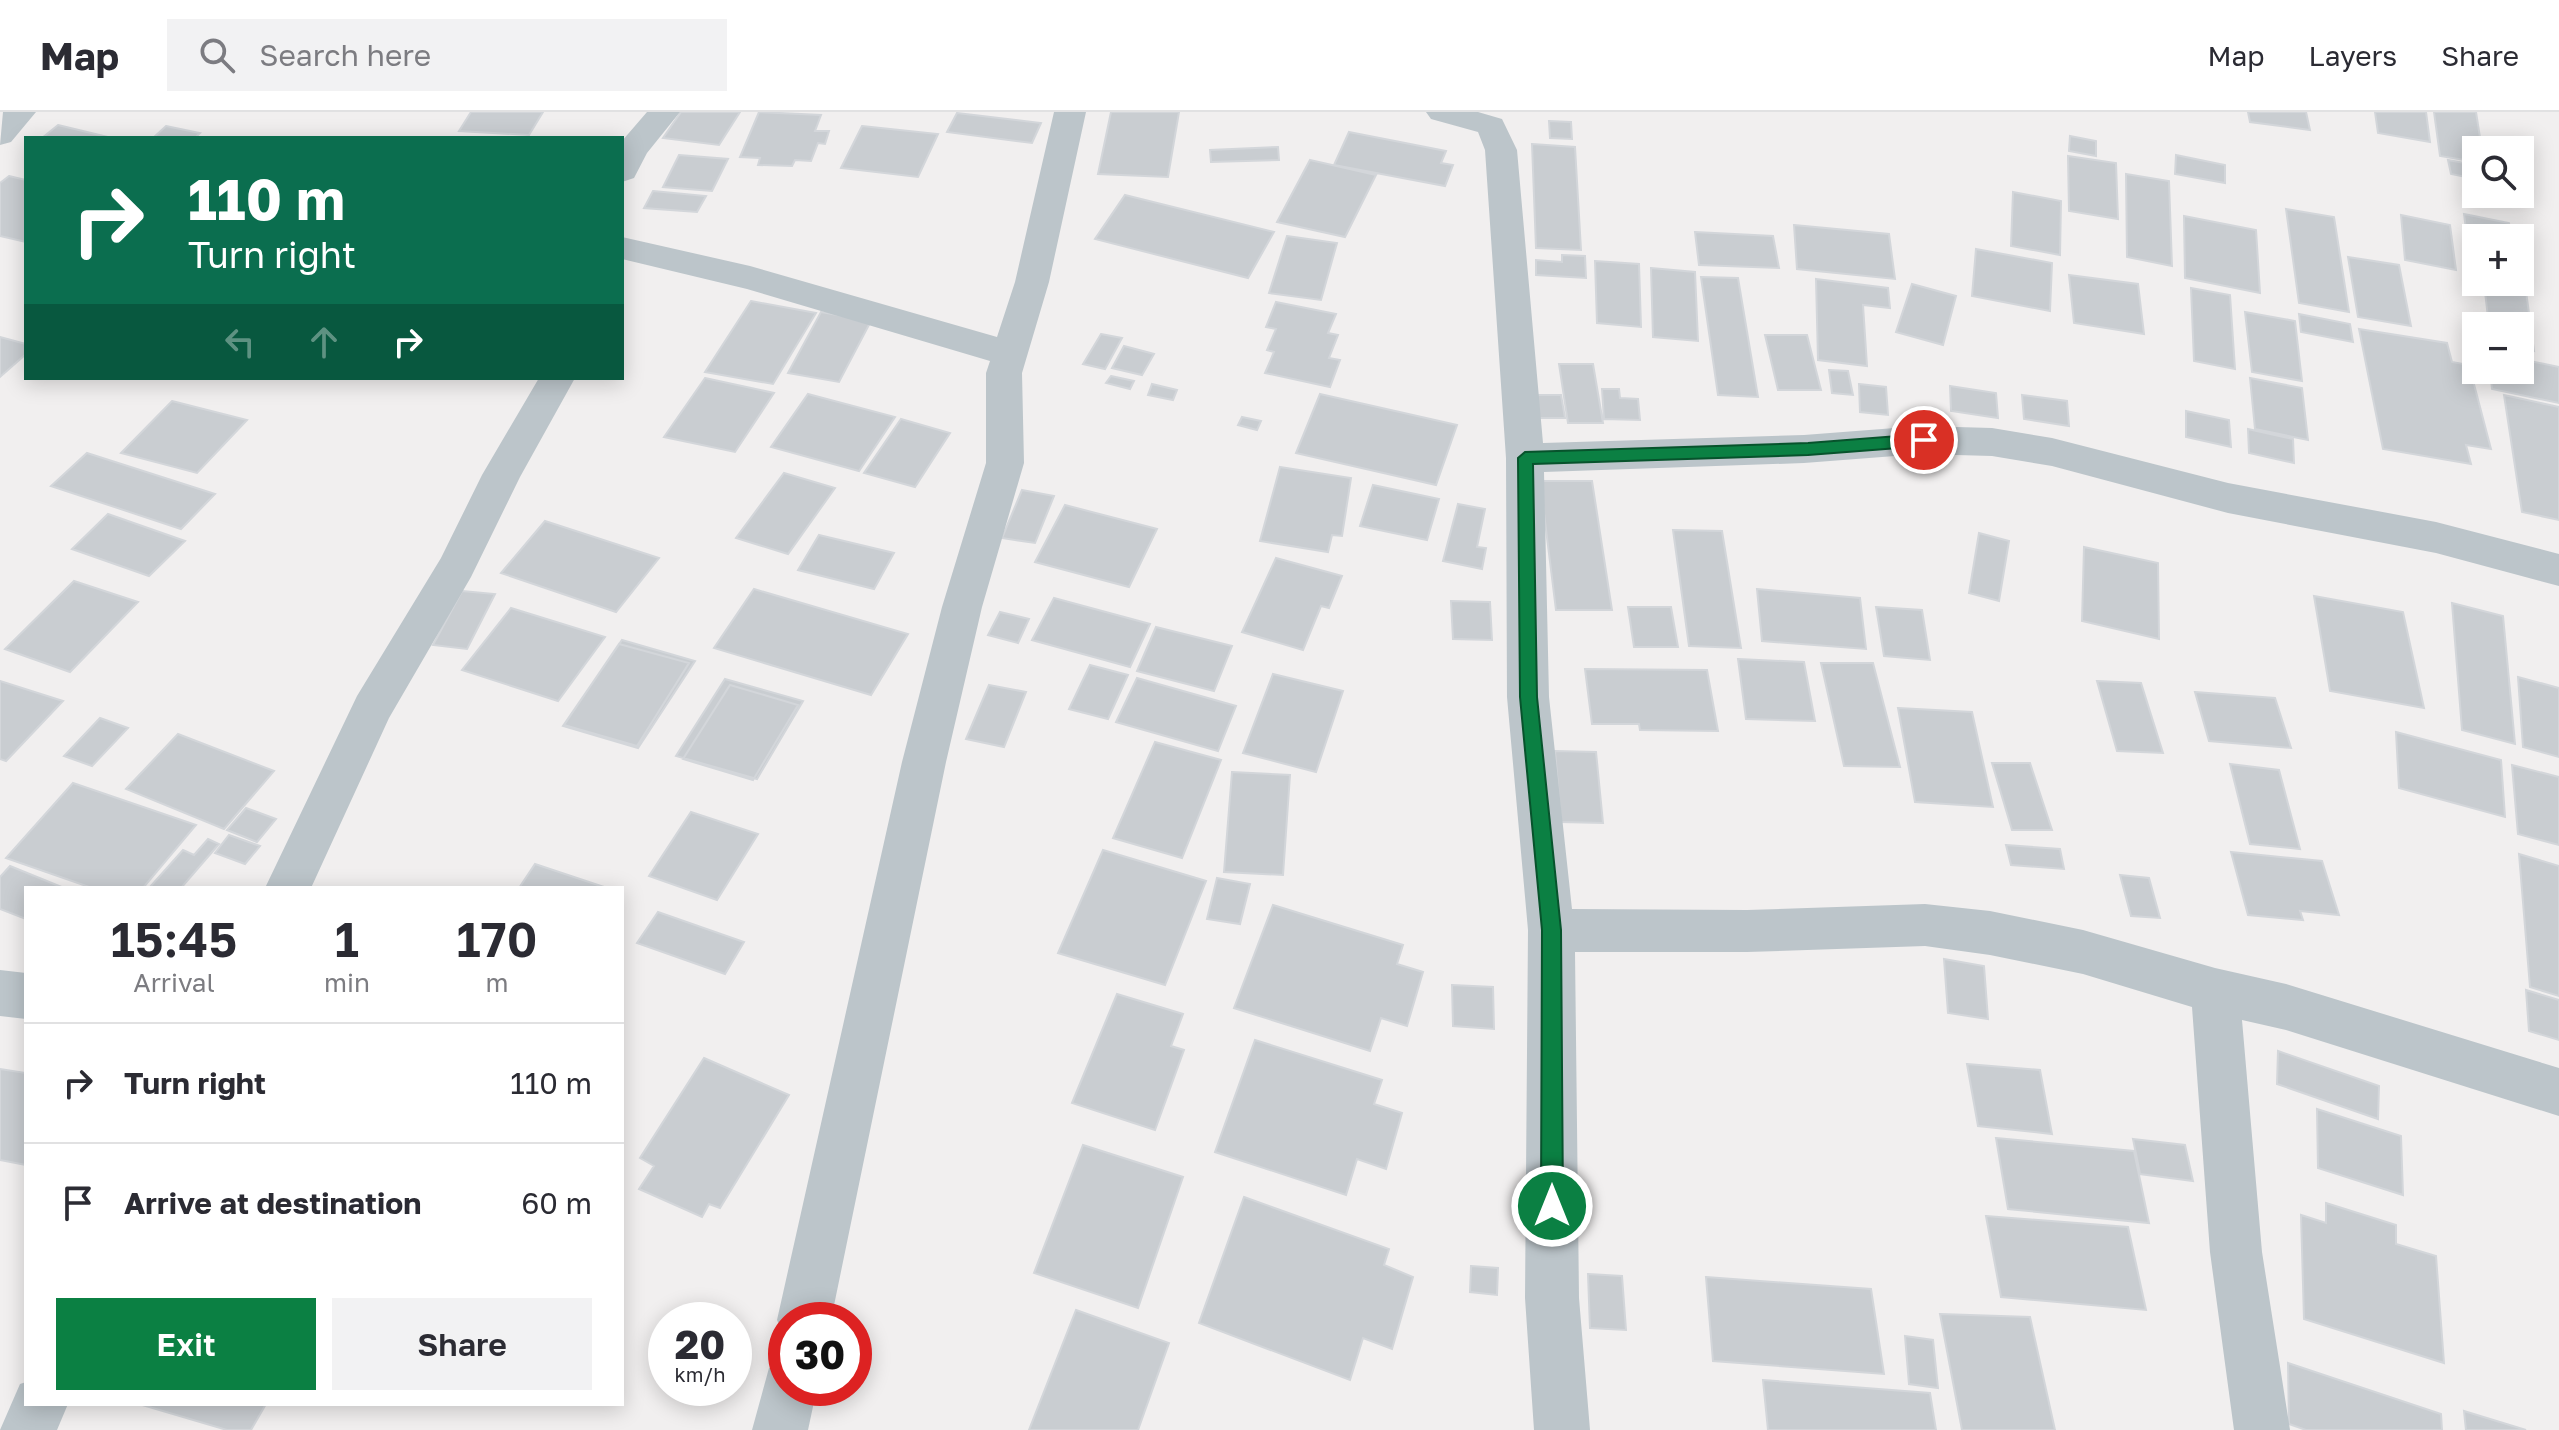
<!DOCTYPE html>
<meta charset="utf-8">
<style>
:root{--surface:#fff;--page:#f2f2f3;--text:#2b2b33;--muted:#7c7c81;--line:#e1e1e2;--accent:#0b8043}
body{margin:0;font-family:"Golos Text",sans-serif;background:var(--page);color:var(--text);height:100vh;display:flex;flex-direction:column;font-size:30px;white-space:nowrap}
*{box-sizing:border-box;margin:0}
p{font-size:26px;color:var(--muted)}
.icon{flex:none;width:44px;height:44px;fill:none;stroke:currentColor;stroke-width:2;stroke-linecap:round;stroke-linejoin:round}
.map{position:relative;flex:1;overflow:hidden}
.drawer{position:absolute;left:24px;top:774px;width:600px;height:520px;display:flex;flex-direction:column;background:var(--surface);border-radius:0px;box-shadow:0 4px 20px #0003}
.drawer>*{flex:none}
.banner{position:absolute;left:24px;top:24px;width:600px;height:244px;border-radius:0px;box-shadow:0 4px 20px #0003;background:#0b6e4f;color:#fff;overflow:hidden}
.fabs{position:absolute;left:2462px;top:24px;display:grid;gap:16px}
.fabs a{display:grid;place-items:center;width:72px;height:72px;border-radius:0px;background:var(--surface);box-shadow:0 4px 20px #0003;font-size:40px}
.speed{position:absolute;left:648px;top:1190px;display:flex;gap:16px;font-size:40px;font-weight:700;text-align:center}
.speed>*{display:grid;place-content:center;width:104px;height:104px;border-radius:50%;background:var(--surface);box-shadow:0 4px 20px #0003;line-height:1}
.speed small{font-size:20px;font-weight:400}
.speed .limit{border:12px solid #d22;background:#fff;color:#111}
.pin{position:absolute;display:grid;place-items:center;width:68px;height:68px;color:#fff;margin:-34px;border:4px solid #fff;border-radius:50%;box-shadow:0 2px 8px #0007}
.me{position:absolute;width:88px;margin:-44px;rotate:0deg;stroke-linejoin:round;filter:drop-shadow(0 0 6px #0008)}
.turn{display:flex;align-items:center;gap:28px;height:168px;padding:0 32px;font-size:36px}
.turn .icon{width:104px;height:104px;stroke-width:2.5}
.turn b{display:block;font-size:56px;line-height:68px}
.lanes{display:flex;align-items:center;height:76px;padding:0 32px;background:#0003;justify-content:center;gap:40px;direction:ltr}
.lanes .off{opacity:.35}
.eta{display:flex;justify-content:space-evenly;align-items:center;height:136px;text-align:center}
.eta b{font-size:48px;font-weight:600;line-height:56px}
.action{display:flex;gap:16px;margin-top:auto;padding:16px 32px}
.action a{flex:1;height:92px;border-radius:0px;background:var(--accent);color:#fff;font-size:32px;font-weight:600;line-height:92px;text-align:center}
.action a+a{background:var(--page);color:var(--text)}
ul{padding:0;list-style:none}
li{display:flex;align-items:center;gap:24px;height:120px;padding:0 32px;border-top:2px solid var(--line)}
li div{flex:1}
li b{display:block;font-size:30px}
li em{font-style:normal}
header{display:flex;align-items:center;gap:48px;box-sizing:border-box;height:112px;padding:0 40px;background:var(--surface);border-bottom:2px solid var(--line)}
header strong{font-size:38px}
nav{display:flex;gap:44px;margin-inline-start:auto;font-size:28px}
.search{width:560px;height:72px;background:var(--page);display:flex;align-items:center;gap:20px;box-sizing:border-box;padding:0 28px;border-radius:0px;color:var(--muted);font-size:30px}
.map>svg:first-child{display:block}
</style>
<header>
<strong>Map</strong>
<div class="search"><svg class="icon" aria-label="search" viewBox="0 0 24 24"><circle cx="10" cy="10" r="6"/><path d="M15 15l6 6"/></svg>Search here</div>
<nav><a>Map</a><a>Layers</a><a>Share</a></nav>
</header>
<div class="map">
<svg width="2559" height="1318" viewBox="0 0 2559 1318">
<rect width="100%" height="100%" fill="#f1efef"/>
<path fill="#c9cdd1" stroke="#d3d6da" stroke-width="2" d="M471,0H543L529,23L459,19Z
M681,0H740L719,33L663,26Z
M759,0L821,3L815,19H829L825,32L818,31L811,49L795,48L792,54L758,53L760,46L740,45Z
M1111,0H1179L1168,65L1098,62Z
M2248,0H2306L2310,18L2250,10Z
M2375,0H2426L2430,30L2378,21Z
M2434,0H2476L2482,38H2476V50L2440,44Z
M957,1L1041,11L1032,31L947,20Z
M1549,9L1571,10L1572,27L1550,26Z
M58,13L112,26H42Z
M166,14L200,21L195,26H153Z
M862,14L938,22L918,65L841,56Z
M1349,20L1446,39L1441,51L1453,53L1445,74L1334,53Z
M2070,24L2096,29V44L2069,39Z
M1532,32L1575,35L1581,138L1536,136Z
M1278,35L1279,48L1211,50L1210,38Z
M679,43L728,47L712,79L663,75Z
M2176,43L2225,53V71L2175,62Z
M2068,44L2116,51L2118,107L2069,99Z
M1310,48L1376,63L1345,125L1277,110Z
M2448,48L2476,53V67L2451,62Z
M2126,62L2169,69L2172,154L2127,145Z
M9,64L26,68V130L0,124V71Z
M653,79L706,84L697,100L644,96Z
M2013,80L2061,89L2060,143L2011,134Z
M1125,83L1274,120L1248,166L1095,127Z
M2286,97L2334,105L2349,200L2299,191Z
M2464,102L2509,111L2511,126H2476V164L2472,163Z
M2401,103L2450,113L2456,158L2405,148Z
M2184,104L2256,118L2260,181L2185,166Z
M1794,113L1889,122L1895,167L1797,157Z
M1695,120L1773,124L1779,156L1699,153Z
M1287,124L1337,131L1321,188L1269,181Z
M1976,137L2052,151L2050,199L1972,184Z
M1562,143L1585,144L1586,166L1536,163V148L1562,150Z
M2348,145L2399,153L2411,214L2358,205Z
M1595,149L1639,152L1641,215L1597,211Z
M1651,156L1695,160L1698,229L1653,225Z
M2069,163L2138,172L2144,222L2074,211Z
M1701,165L1738,166L1758,285L1718,283Z
M1816,167L1888,176L1890,196L1863,193L1867,254L1818,248Z
M2484,171L2526,179L2534,239L2520,236V214H2489Z
M1912,172L1956,184L1943,233L1896,220Z
M2191,176L2230,183L2235,257L2194,249Z
M751,189L816,201L773,272L705,260Z
M1276,190L1336,202L1328,221L1338,223L1329,246L1340,248L1330,275L1265,261L1274,240L1267,238L1276,217L1266,215Z
M821,200L871,209L839,270L788,261Z
M2245,200L2295,209L2302,269L2252,260Z
M2299,202L2350,212L2353,230L2301,220Z
M2359,217L2447,231L2452,250L2469,253L2491,337L2466,333L2471,352L2383,337Z
M1101,222L1122,226L1105,257L1083,252Z
M1765,223H1807L1821,278H1778Z
M0,225L26,232V242L0,265Z
M1124,234L1154,242L1142,263L1112,256Z
M2520,247L2559,255V291L2492,277L2490,258H2520Z
M1559,252H1593L1603,311H1568Z
M1829,258L1848,259L1853,283L1832,281Z
M1111,264L1134,269L1130,277L1106,271Z
M705,266L774,281L735,340L664,325Z
M2250,266L2302,276L2308,328L2255,317Z
M1152,272L1177,278L1173,288L1148,283Z
M1859,272L1886,275L1888,303L1860,300Z
M1950,274L1996,281L1998,306L1951,299Z
M1602,277H1619L1620,286L1638,287L1640,308L1604,307Z
M808,282L895,305L859,359L771,335Z
M1320,282L1457,313L1436,373L1296,341Z
M1530,283H1561L1565,306H1534Z
M2022,283L2067,289L2069,314L2024,307Z
M2504,283L2559,295V408L2522,400Z
M172,289L247,308L197,361L121,341Z
M2186,299L2229,308L2231,335L2186,325Z
M1242,305L1261,309L1257,318L1238,313Z
M901,307L950,321L915,375L864,361Z
M2248,317L2293,327L2294,351L2249,341Z
M87,341L215,382L181,417L51,374Z
M1280,355L1351,366L1342,424L1332,423L1328,440L1260,429Z
M784,361L835,376L788,442L736,426Z
M1540,369H1592L1612,498H1556Z
M1373,373L1439,387L1427,428L1360,414Z
M1022,378L1054,384L1035,431L1002,426Z
M1458,392L1485,397L1477,435L1486,436L1482,457L1443,449Z
M1065,393L1157,417L1129,475L1035,450Z
M108,402L185,429L149,464L72,437Z
M545,409L659,446L616,500L501,461Z
M1673,418L1722,419L1741,536L1689,534Z
M1979,421L2009,429L1999,489L1969,481Z
M819,423L894,441L874,477L798,458Z
M2084,435L2158,451L2159,527L2082,509Z
M1276,446L1342,464L1329,496L1321,494L1303,538L1242,520Z
M74,469L138,490L70,560L5,537Z
M754,477L908,522L871,583L714,536Z
M1757,477L1860,486L1866,537L1762,529Z
M462,479L495,482L467,537L433,533Z
M2314,484L2403,500L2424,596L2330,579Z
M1054,486L1150,512L1130,555L1032,528Z
M1451,489L1490,490L1492,528L1453,527Z
M2452,491L2503,504L2515,632L2462,618Z
M1628,495H1671L1678,535H1634Z
M1876,495L1922,498L1930,548L1884,544Z
M511,496L605,525L558,589L462,558Z
M1000,500L1029,507L1018,531L988,523Z
M1156,515L1232,534L1214,579L1137,559Z
M622,528L695,549L638,636L563,614Z
M619,532L689,551L637,634L564,613Z
M1738,547L1804,550L1815,609L1746,607Z
M1821,551H1873L1900,655L1844,654Z
M1090,553L1128,563L1108,607L1069,597Z
M1585,557L1707,558L1718,619L1640,618L1639,612H1592Z
M1273,562L1343,579L1316,660L1243,641Z
M2518,565L2559,576V645L2523,635Z
M1137,566L1236,594L1218,639L1116,610Z
M725,567L803,589L757,667L676,644Z
M0,569L63,589L6,649L0,647Z
M2097,569L2141,571L2163,641L2117,639Z
M730,573L798,593L753,668L683,647Z
M989,573L1026,580L1004,635L966,627Z
M2195,580L2275,586L2291,636L2209,629Z
M1898,596L1972,600L1993,695L1915,690Z
M100,606L128,616L92,654L64,644Z
M2396,620L2501,648L2505,705L2399,676Z
M178,622L274,659L224,717L126,677Z
M1155,630L1221,648L1182,746L1113,726Z
M1555,639L1596,640L1603,711L1561,710Z
M1992,651H2030L2052,718H2012Z
M2230,652L2279,658L2300,737L2250,732Z
M2512,653L2559,665V733L2518,722Z
M1232,660L1290,663L1283,763L1224,760Z
M73,671L196,713L143,776H92L6,746Z
M246,696L276,707L257,730L227,718Z
M691,700L758,722L717,788L649,764Z
M229,723L260,734L245,752L215,741Z
M208,727L219,732L181,776H149L183,738L194,743Z
M2006,733L2060,737L2064,757L2011,753Z
M1103,738L1206,769L1165,873L1058,841Z
M2231,740L2322,749L2339,803L2300,799L2303,808L2248,803Z
M2519,742L2559,754V884L2530,875Z
M535,752L607,776H519Z
M10,754L64,776H26V807L0,797V765Z
M2120,763L2149,766L2160,806L2131,804Z
M1217,766L1250,772L1240,812L1207,807Z
M1273,793L1403,833L1397,852L1423,860L1407,914L1381,906L1370,939L1234,896Z
M658,800L744,830L725,862L637,831Z
M1944,847L1984,854L1988,907L1948,901Z
M1452,873L1493,875L1494,917L1453,914Z
M2526,878L2559,888V928L2529,919Z
M1117,882L1183,902L1171,934L1184,938L1155,1018L1072,991Z
M1255,928L1382,968L1374,992L1402,1001L1386,1057L1357,1047L1346,1083L1215,1040Z
M2278,939L2379,974L2378,1007L2277,972Z
M704,946L789,983L720,1096L709,1092L702,1105L639,1077L654,1054L640,1046Z
M1967,952L2040,958L2052,1022L1978,1014Z
M0,957L26,961V1053L0,1048Z
M2317,997L2401,1024L2403,1083L2318,1056Z
M1996,1026L2134,1039L2149,1111L2008,1097Z
M2133,1027L2185,1033L2193,1069L2140,1062Z
M1083,1033L1183,1065L1138,1196L1034,1161Z
M1244,1085L1389,1137L1384,1153L1413,1165L1392,1237L1363,1226L1350,1268L1199,1211Z
M2326,1091L2396,1113V1132L2436,1144L2444,1251L2304,1207L2301,1103L2326,1111Z
M1986,1104L2128,1115L2146,1198L2001,1185Z
M1471,1154L1498,1156L1497,1183L1470,1180Z
M1588,1162L1622,1164L1626,1218L1590,1216Z
M1706,1165L1871,1177L1884,1262L1713,1249Z
M1076,1198L1169,1231L1138,1318H1029Z
M1940,1202L2030,1205L2055,1318H1962Z
M1905,1224L1933,1228L1938,1276L1909,1272Z
M2288,1251L2441,1302L2442,1318H2306L2289,1312Z
M1763,1268L1930,1281L1936,1318H1768Z
M139,1292H266L251,1318H227Z
M2464,1299L2526,1318H2466Z"/>
<g fill="none" stroke-linecap="round" stroke-linejoin="round">
<path fill="#bcc5ca" fill-rule="evenodd" d="M3,0H36L11,30L0,33Z
M647,0H680L647,41L634,66L622,70V29Z
M1054,0H1086L1049,170L1022,261L1024,351L982,495L946,650L831,1208H786V1228L777,1208L902,650L942,495L986,351V261L990,249L747,177L622,147V125L750,154L997,225L1015,170Z
M1426,0H1478L1502,7L1517,38L1543,331L1804,323L1921,314L1992,316L2052,326L2228,371L2436,410L2559,442V474L2436,441L2228,401L2052,354L1992,344L1921,342L1804,351L1544,360L1549,585L1572,797L1747,798L1925,792L1990,799L2083,818L2215,856L2286,872L2559,956V1004L2286,918L2242,908L2262,1140L2290,1318H2234L2210,1140L2192,895L2083,862L1990,843L1925,834L1747,840H1575L1579,1186L1590,1318H1534L1525,1186L1528,818L1507,585L1506,346L1485,38L1478,20L1431,7Z
M539,266H575L520,365L471,465L389,606L311,776H265L357,584L441,446L482,363Z
M0,858L26,861V907L0,904Z
M786,1250V1276H817L808,1318H752L769,1256Z
M26,1270V1292H68L57,1318H0L20,1272Z"/>
</g>
<path fill="#0b8043" stroke="#07532c" stroke-width="2" d="M1924,322L1932,328L1924,334L1808,343L1533,352L1537,585L1561,818L1563,1094L1560,1102L1552,1105L1544,1102L1541,1094L1542,818L1520,585L1518,346L1525,340L1808,331Z"/>
</svg>
<div class="fabs">
<a><svg class="icon" aria-label="search" viewBox="0 0 24 24"><circle cx="10" cy="10" r="6"/><path d="M15 15l6 6"/></svg></a>
<a>+</a>
<a>−</a>
</div>
<div class="speed"><div>20<small>km/h</small></div><div class="limit">30</div></div>
<div class="pin" style="left:1924px;top:328px;background:#d93025"><svg class="icon" aria-label="arrive" viewBox="0 0 24 24"><path d="M6 21V4h12l-3 4 3 4H6"/></svg></div>
<svg class="me" style="left:1552px;top:1094px" viewBox="-20 -20 40 40"><circle r="17" fill="#0b8043" stroke="#fff" stroke-width="3"/><path d="M0-11L8 9 0 5-8 9z" fill="#fff"/></svg>
<div class="banner">
<div class="turn"><svg class="icon" aria-label="right" viewBox="0 0 24 24"><path d="M7 20v-9h11M14 6l5 5-5 5"/></svg><div><b>110 m</b>Turn right</div></div>
<div class="lanes"><svg class="icon off" aria-label="left" viewBox="0 0 24 24"><path d="M17 20v-9H6M10 6l-5 5 5 5"/></svg><svg class="icon off" aria-label="ahead" viewBox="0 0 24 24"><path d="M12 20V5M6 11l6-6 6 6"/></svg><svg class="icon" aria-label="right" viewBox="0 0 24 24"><path d="M7 20v-9h11M14 6l5 5-5 5"/></svg></div>
</div>
<section class="drawer">
<div class="eta">
<div><b>15:45</b><p>Arrival</p></div>
<div><b>1</b><p>min</p></div>
<div><b>170</b><p>m</p></div>
</div>
<ul>
<li><svg class="icon" aria-label="right" viewBox="0 0 24 24"><path d="M7 20v-9h11M14 6l5 5-5 5"/></svg><div><b>Turn right</b></div><em>110 m</em></li>
<li><svg class="icon" aria-label="arrive" viewBox="0 0 24 24"><path d="M6 21V4h12l-3 4 3 4H6"/></svg><div><b>Arrive at destination</b></div><em>60 m</em></li>
</ul>
<div class="action"><a>Exit</a><a>Share</a></div>
</section>
</div>
